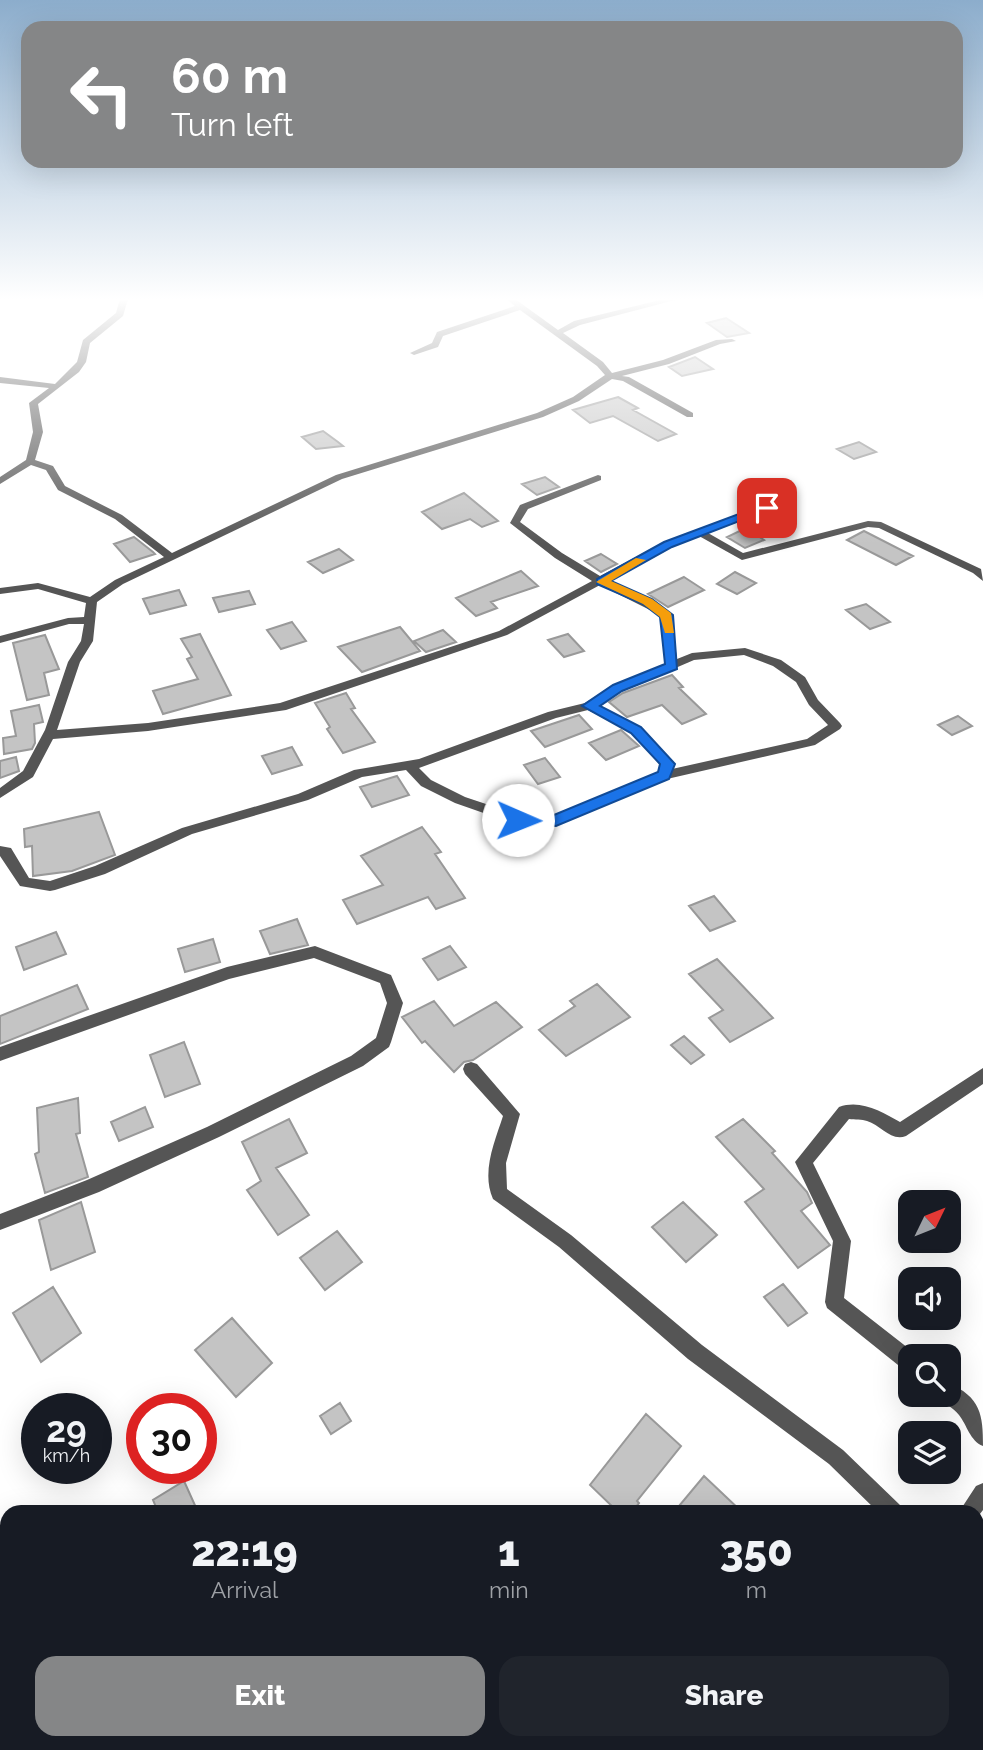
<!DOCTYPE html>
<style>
:root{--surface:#171b24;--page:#20242c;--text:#f1f3f6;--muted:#9ea1a6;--accent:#858687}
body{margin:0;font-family:Raleway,sans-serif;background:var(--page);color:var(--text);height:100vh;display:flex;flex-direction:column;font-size:26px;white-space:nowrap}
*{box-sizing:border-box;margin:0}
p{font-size:23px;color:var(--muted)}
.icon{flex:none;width:38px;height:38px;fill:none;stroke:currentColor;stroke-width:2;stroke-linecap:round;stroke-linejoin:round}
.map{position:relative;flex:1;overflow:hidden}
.side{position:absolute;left:0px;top:1505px;width:984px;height:245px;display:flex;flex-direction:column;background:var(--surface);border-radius:21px 21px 0 0;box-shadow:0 7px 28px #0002}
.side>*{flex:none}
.hud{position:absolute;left:21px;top:21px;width:942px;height:147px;border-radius:21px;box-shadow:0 7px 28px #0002;background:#858687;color:#fff;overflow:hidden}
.needle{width:46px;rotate:47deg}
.controls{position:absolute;left:898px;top:1190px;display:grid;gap:14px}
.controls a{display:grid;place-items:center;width:63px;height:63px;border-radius:14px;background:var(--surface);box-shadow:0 7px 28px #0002;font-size:35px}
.speed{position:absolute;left:21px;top:1393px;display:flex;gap:14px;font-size:35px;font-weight:700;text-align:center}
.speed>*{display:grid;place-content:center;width:91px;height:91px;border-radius:50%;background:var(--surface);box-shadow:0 7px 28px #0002;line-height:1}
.speed small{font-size:18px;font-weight:400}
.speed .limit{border:10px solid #d22;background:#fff;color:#111}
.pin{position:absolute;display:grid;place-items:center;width:60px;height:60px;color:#fff;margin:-30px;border-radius:14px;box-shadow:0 4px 10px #0006}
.me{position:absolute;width:77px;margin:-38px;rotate:91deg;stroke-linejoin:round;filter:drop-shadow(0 0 5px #0008)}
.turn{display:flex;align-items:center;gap:24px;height:147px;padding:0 35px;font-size:32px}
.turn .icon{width:91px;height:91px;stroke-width:2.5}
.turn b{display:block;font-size:49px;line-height:60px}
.eta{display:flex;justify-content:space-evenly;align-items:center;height:119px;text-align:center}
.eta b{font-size:42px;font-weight:800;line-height:49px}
.primary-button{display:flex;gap:14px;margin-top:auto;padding:14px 35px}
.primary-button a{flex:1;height:80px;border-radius:21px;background:var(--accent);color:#fff;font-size:28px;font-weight:800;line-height:80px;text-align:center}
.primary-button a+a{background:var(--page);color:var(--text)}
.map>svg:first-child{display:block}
</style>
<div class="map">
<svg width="983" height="1750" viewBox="0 0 983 1750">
<rect width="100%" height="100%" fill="#fff"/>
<path fill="#c4c4c4" stroke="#999" stroke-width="2" d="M726,318L749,333L727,337L707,323Z
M695,357L713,369L682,376L669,367Z
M618,397L638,408L633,410L676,434L658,441L613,416L590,423L573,410Z
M323,431L338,442L343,446L316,449L302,437Z
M859,442L876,452L854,459L837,449Z
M545,477L559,487L537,495L522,484Z
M464,493L498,521L482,527L470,519L442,529L422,512Z
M746,528L764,540L745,548L727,537Z
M864,531L913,556L896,565L847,540Z
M134,537L153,552L155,554L130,562L114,544Z
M339,549L353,560L323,573L308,562Z
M601,554L617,564L601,572L585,561Z
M521,571L538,586L491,602L497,608L476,616L456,598Z
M735,572L756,583L737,594L717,584Z
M684,577L704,590L668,607L648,594Z
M179,590L186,605L150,614L143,599Z
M249,591L255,604L219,612L213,598Z
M866,604L890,622L870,629L846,610Z
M292,622L306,641L281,649L267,630Z
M400,627L420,651L362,672L338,647Z
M443,630L456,642L426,652L414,641Z
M200,634L231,695L163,714L153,691L198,679L187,659L192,657L181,639Z
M568,634L584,651L564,657L548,640Z
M45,635L59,669L44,673L49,695L27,700L13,643Z
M672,675L683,687L679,688L706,714L682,724L662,705L627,717L609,702L623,693Z
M346,693L355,708L351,709L375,742L343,753L327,729L330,727L315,703Z
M39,705L43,722L34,724L35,743L32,749L4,754L3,738L16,736L11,711Z
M579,715L592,729L545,747L531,731Z
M958,716L972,726L952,735L938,725Z
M621,730L639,746L606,760L589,743Z
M292,747L302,765L272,774L262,756Z
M16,757L19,771L0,778V761Z
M545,758L560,777L538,784L524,765Z
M397,776L409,795L372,807L360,787Z
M99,812L115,855L72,871L33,876L32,846L25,847L24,829Z
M422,827L441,852L435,854L465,898L436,909L428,897L357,924L343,900L383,885L361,856Z
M714,896L735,921L710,931L689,906Z
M297,919L308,945L270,954L260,931Z
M56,932L66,954L24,970L16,947Z
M213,939L220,962L185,972L178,949Z
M450,946L466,967L438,980L423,959Z
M717,959L773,1018L730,1042L709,1018L723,1010L689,974Z
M597,984L630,1017L566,1056L539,1030L575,1006L570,1001Z
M77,985L88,1009L0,1044V1016Z
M434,1001L454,1026L496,1002L522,1027L473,1060L464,1062L454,1072L425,1041L422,1043L402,1017Z
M684,1036L704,1055L691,1064L671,1045Z
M184,1042L200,1084L165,1097L150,1055Z
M78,1098L80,1133L76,1134L88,1177L45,1193L35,1154L39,1152L37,1108Z
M145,1107L153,1127L119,1141L111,1122Z
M289,1119L307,1153L276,1168L309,1215L278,1235L247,1190L261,1181L242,1142Z
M743,1119L775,1151L772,1153L807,1192L812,1203L801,1211L830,1245L798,1268L745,1202L764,1189L716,1137Z
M81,1202L95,1252L51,1270L39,1220Z
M683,1202L717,1235L686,1262L652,1227Z
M337,1231L362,1262L325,1290L300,1258Z
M783,1284L807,1313L788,1326L764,1297Z
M53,1287L81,1333L41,1362L13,1313Z
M232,1318L272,1363L236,1397L195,1350Z
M340,1403L351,1421L331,1434L320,1416Z
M646,1414L681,1446L637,1501L639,1503L632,1512H618L590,1485Z
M704,1476L742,1512H674Z
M184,1481L198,1512H158L153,1500Z"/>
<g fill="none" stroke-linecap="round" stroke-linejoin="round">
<path fill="#555" fill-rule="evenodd" d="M120,299H128L123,316L90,343L86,362L79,372L38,404L43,432L35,460L53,466L65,486L122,515L172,553L336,475L537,413L573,397L605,375L597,366L520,310L443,336L438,347L414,355L410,353L432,343L437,332L515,306L506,299H515L558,330L574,321L664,299H679L580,325L563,333L603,362L612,373L663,360L716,340L732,339L736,341L720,344L669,364L622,376L629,377L693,413V417H687L623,381L612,379L579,401L543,417L342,479L123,584L97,602L93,641L80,662L57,730L148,723L280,703L499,631L592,581L555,558L510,523L520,505L598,475L601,476V480L528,509L520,522L562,553L600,576L664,542L767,505L772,508L771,510L708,533L743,553L868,521L881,522L981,569L983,581L973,573L879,528L868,527L742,560L699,536L672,546L608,580L671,613L677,659L692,653L745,648L781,660L805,677L818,700L840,723L842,726L840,729L815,745L667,779L556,825H518L455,803L421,786L406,770L362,777L308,800L192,834L105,874L55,890L50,891L20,886L0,856V846L11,848L29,878L50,881L95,866L182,828L298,794L354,770L419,759L548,712L585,703L614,685L666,664L662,616L600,585L507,635L286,710L148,731L53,739L33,777L0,798V788L23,771L45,730L68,662L81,641L84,624H69L0,643V636L68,618L84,617L86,603L38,589L0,594V588L38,583L90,597L115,580L164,557L115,519L58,490L46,470L31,465L0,484V477L26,460L33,432L29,403L49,388L0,383V377L55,384L77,362L83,340L116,313ZM744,655L773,666L796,682L809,705L828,725L807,739L672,769V761L640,727L598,706L622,691L694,660ZM588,710L632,733L660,765L658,772L555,815H519L465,797L431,780L419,768L556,718Z
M315,946L391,975L403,1003L391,1042L389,1047L363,1066L219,1137L99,1192L0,1230V1214L87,1180L207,1127L351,1056L376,1038L387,1003L380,983L314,958L229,979L0,1061V1047L227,967Z
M471,1062L477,1064L520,1114L506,1163L507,1189L571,1235L702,1345L843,1450L900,1505L903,1512H878L829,1464L688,1359L559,1247L493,1199C481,1172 495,1141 503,1116L465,1074L463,1069L465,1064Z
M983,1068V1084L906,1136C891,1142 881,1125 867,1121C862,1119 855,1120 849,1119L813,1163L851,1241L844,1298L917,1355L910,1356V1372L903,1369L827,1308L825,1302L833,1241L795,1162L839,1107C861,1099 882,1112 900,1122Z
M948,1383C981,1397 983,1415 983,1446C970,1441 967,1425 959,1415C953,1407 943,1404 939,1395H948Z
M983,1483V1510L976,1519V1512H959L976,1486Z
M0,1542L7,1545V1598L0,1595Z
M35,1743H59L61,1750H37Z
M764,1743H791L788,1750H761Z"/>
</g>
<linearGradient id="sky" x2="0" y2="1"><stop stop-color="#8cadcc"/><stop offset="0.55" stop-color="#fff"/><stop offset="1" stop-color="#fff" stop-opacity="0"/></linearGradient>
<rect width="983" height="544" fill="url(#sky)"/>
<path fill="#1a73e8" stroke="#114b97" stroke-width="2" d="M763,505L773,508L672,547L611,581L652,599L673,615L677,669L622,691L600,706L641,727L675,764L669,779L556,826L512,823V816L554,815L658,772L660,764L631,733L582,706L613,685L665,664L660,617L643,604L597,584V579L664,542Z"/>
<path fill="#f59e0b" d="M636,558L646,560L611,581L652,599L671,613L674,633H665L660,617L643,604L596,582Z"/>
</svg>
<div class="controls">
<a><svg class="needle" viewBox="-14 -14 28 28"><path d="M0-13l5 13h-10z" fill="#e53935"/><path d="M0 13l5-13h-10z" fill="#9ea1a6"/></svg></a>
<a><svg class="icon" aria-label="sound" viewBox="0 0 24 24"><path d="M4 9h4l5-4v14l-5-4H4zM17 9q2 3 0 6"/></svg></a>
<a><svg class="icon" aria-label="search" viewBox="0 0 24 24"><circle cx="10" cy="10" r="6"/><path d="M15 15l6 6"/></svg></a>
<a><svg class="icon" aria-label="layers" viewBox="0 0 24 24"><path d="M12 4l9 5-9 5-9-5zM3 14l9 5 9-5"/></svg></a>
</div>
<div class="speed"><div>29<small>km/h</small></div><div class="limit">30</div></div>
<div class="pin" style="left:767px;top:508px;background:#d93025"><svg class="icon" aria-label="arrive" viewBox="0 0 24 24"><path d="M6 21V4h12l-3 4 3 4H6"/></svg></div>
<svg class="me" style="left:518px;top:820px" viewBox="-20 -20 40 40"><circle r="19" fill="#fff"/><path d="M0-13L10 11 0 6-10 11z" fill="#1a73e8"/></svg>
<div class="hud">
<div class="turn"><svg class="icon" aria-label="left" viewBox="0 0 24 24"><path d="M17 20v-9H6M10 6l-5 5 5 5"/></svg><div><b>60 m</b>Turn left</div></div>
</div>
<section class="side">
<div class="eta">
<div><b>22:19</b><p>Arrival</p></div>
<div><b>1</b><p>min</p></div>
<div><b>350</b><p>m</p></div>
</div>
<div class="primary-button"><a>Exit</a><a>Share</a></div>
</section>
</div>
